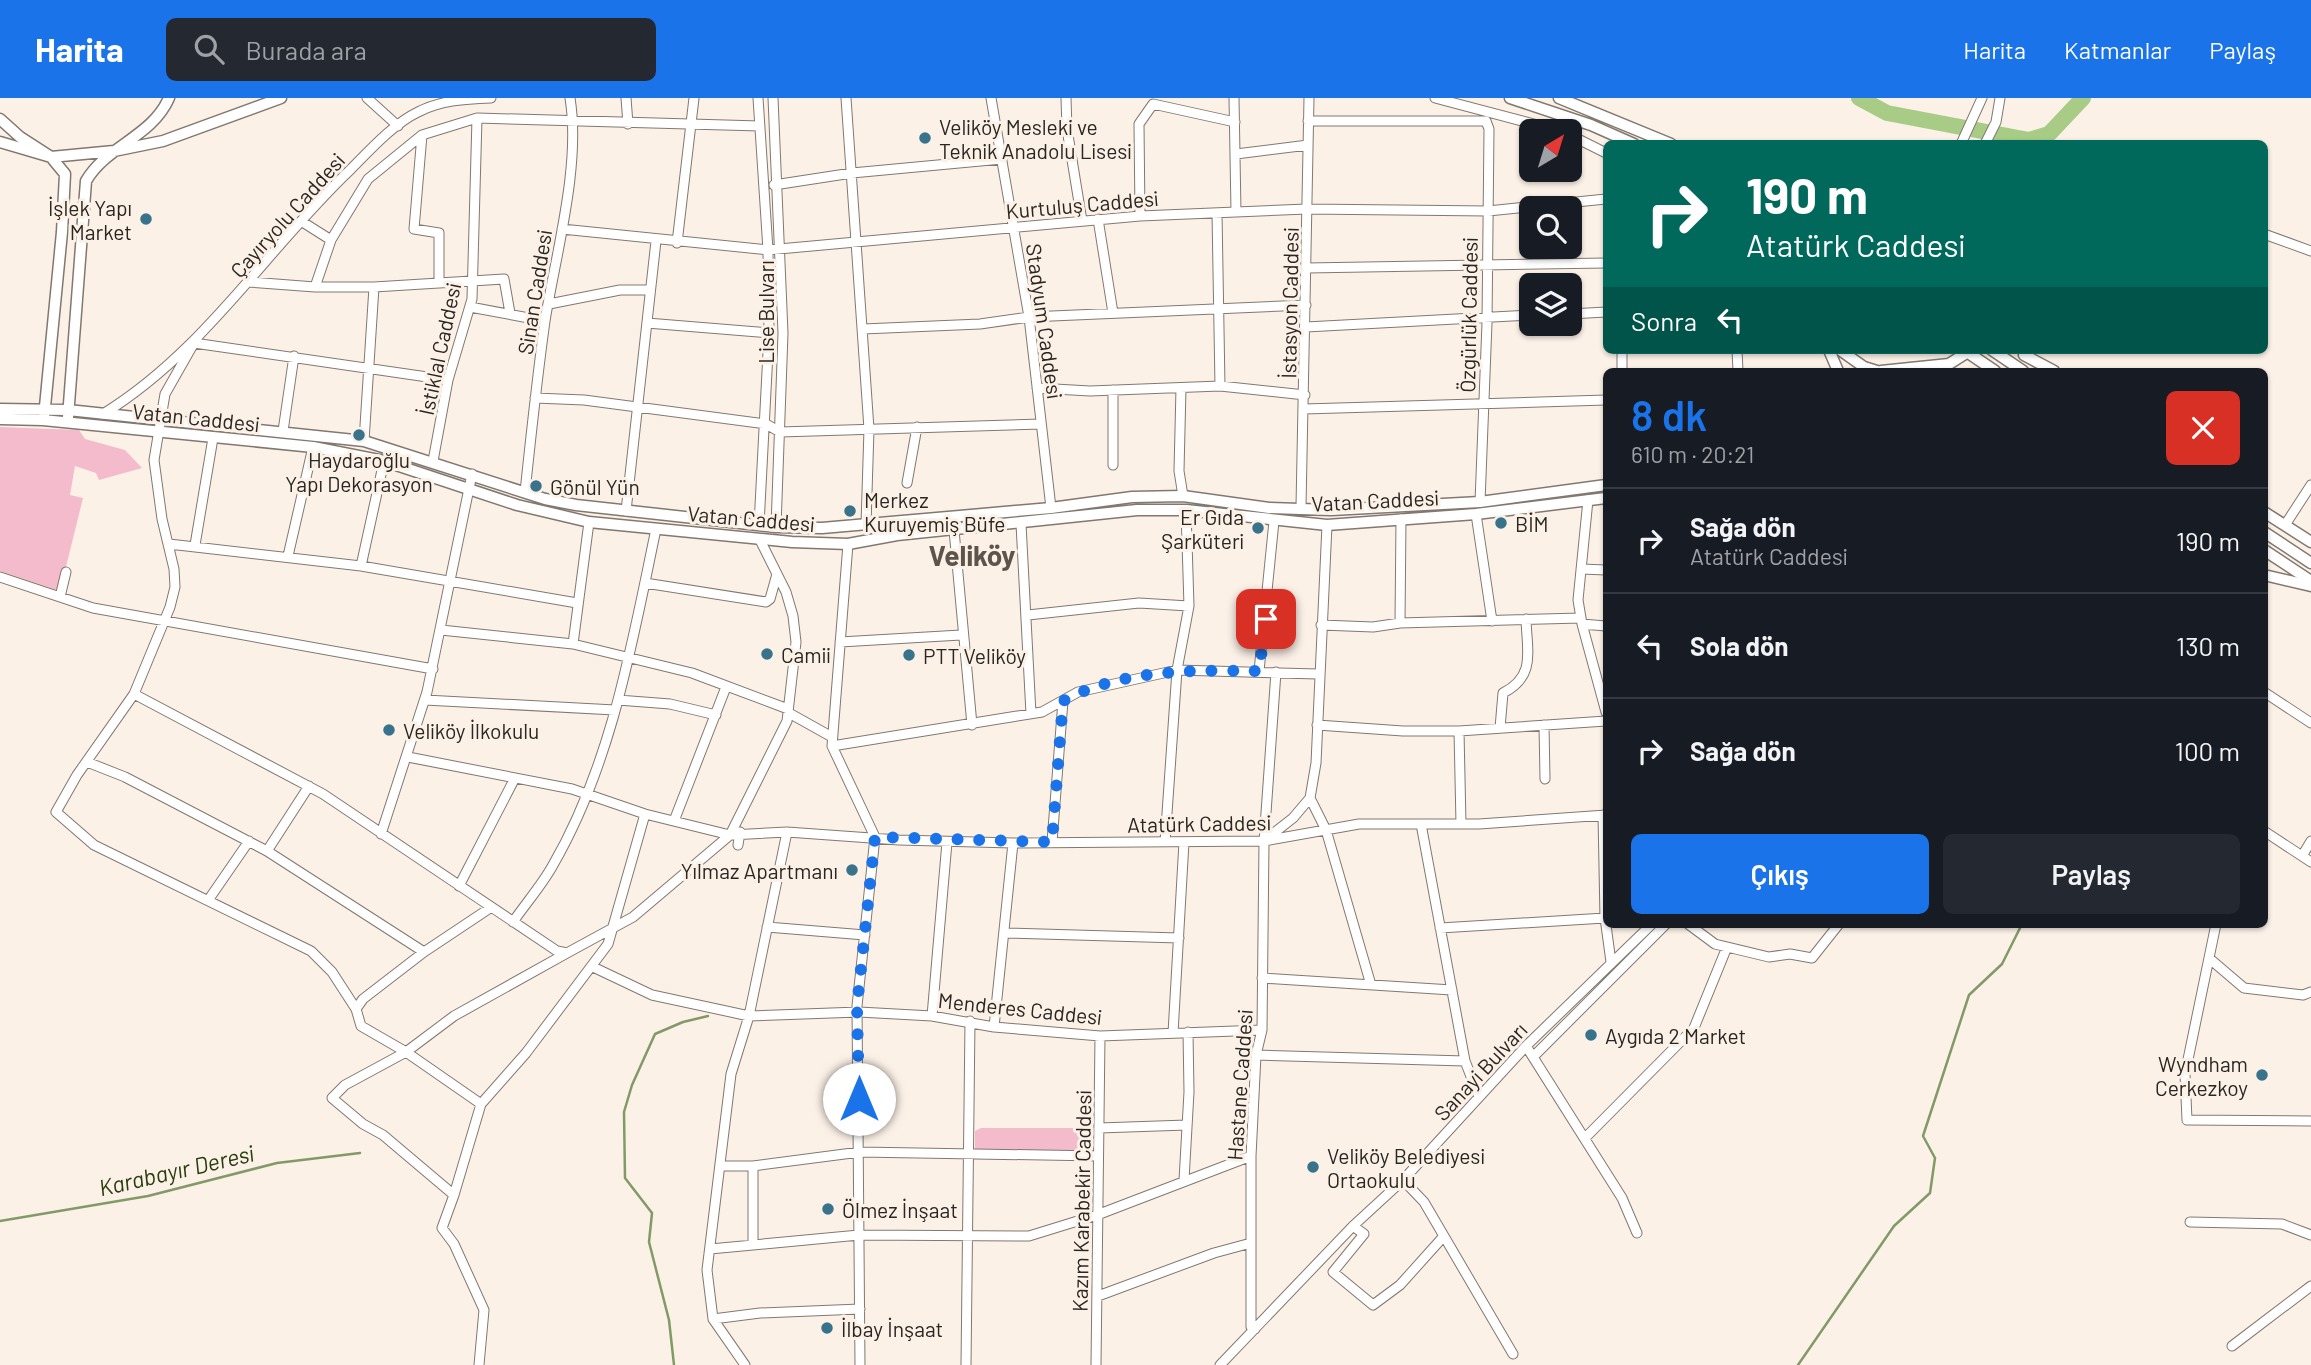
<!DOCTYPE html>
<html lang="tr">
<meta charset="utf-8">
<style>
:root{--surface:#171b24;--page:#242831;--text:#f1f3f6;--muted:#9ea1a6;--line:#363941;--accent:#1a73e8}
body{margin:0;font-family:Barlow,sans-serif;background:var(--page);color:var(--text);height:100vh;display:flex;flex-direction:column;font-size:26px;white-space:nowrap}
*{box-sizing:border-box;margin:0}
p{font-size:23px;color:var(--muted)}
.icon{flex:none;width:38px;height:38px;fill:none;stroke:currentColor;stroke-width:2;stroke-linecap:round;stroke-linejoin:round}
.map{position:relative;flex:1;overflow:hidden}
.drawer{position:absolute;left:1603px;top:270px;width:665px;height:560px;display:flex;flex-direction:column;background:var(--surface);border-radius:10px;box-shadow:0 2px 5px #0004}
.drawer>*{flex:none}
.top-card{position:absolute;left:1603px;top:42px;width:665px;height:214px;border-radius:10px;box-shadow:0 2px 5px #0004;background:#00695c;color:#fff;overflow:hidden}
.needle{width:46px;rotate:38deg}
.tools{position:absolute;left:1519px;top:21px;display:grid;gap:14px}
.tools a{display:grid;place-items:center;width:63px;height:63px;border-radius:10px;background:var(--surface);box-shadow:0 2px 5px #0004;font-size:35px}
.pin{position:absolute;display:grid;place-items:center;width:60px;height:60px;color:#fff;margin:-30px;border-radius:14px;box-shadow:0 4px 10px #0006}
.me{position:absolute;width:77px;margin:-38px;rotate:0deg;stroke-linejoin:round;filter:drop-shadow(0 0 5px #0008)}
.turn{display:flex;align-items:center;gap:24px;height:147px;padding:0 28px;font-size:32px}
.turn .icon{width:91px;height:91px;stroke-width:2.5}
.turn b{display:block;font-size:49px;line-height:60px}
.then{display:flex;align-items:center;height:66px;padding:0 28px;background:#0003;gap:14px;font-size:26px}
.round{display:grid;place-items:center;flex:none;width:74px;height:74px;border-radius:10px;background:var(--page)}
.headline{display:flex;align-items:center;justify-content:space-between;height:119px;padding:0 28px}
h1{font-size:42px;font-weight:600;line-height:52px;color:var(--accent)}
.cta{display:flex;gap:14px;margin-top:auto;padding:14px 28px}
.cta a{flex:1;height:80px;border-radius:10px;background:var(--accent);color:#fff;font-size:28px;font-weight:600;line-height:80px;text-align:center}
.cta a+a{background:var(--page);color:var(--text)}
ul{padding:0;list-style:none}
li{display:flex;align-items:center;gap:21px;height:105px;padding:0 28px;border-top:2px solid var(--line)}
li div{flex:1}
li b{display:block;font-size:26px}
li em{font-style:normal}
header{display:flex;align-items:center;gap:42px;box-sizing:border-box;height:98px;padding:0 35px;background:var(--accent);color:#fff}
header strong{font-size:33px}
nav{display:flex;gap:38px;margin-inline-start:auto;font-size:24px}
.search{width:490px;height:63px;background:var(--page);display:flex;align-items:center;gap:18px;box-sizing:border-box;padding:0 24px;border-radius:10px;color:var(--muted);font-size:26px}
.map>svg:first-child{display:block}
</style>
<header>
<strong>Harita</strong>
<div class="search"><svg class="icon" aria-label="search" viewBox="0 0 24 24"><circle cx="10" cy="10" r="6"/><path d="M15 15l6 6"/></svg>Burada ara</div>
<nav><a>Harita</a><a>Katmanlar</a><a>Paylaş</a></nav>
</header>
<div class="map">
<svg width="2311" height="1267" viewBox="0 0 2311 1267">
<rect width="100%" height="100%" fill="#fcf1e7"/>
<path fill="#f3bbcb" d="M0,329L79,332L85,341L125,352L142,370L99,382L96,375L75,368L70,397L83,400L60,493L0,473Z
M981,1030H1079L1083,1033L1080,1052L979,1055L975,1051V1033Z"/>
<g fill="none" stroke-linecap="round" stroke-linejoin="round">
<path stroke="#829a68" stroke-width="2.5" d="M0,1123L148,1098L277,1065L360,1055
M674,1267L669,1222L649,1144L652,1115L625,1080L624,1014L632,987L655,936L683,924L708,918
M1798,1267L1894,1128L1930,1095L1935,1060L1923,1038L1969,897L2002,866L2022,826"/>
<path stroke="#a8cb86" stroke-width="16" d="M1859,0L1887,15L2029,42L2049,36L2083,0"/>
<g stroke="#82786f" stroke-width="11">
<path id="minor" d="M367,0L398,28
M626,0L628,26
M758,0L768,152L769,235L759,427
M773,0L783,235L776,429
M846,0L869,331L866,427
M991,0L1029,219L1051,410
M1066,0L1067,31L1082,123
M1234,0L1236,114
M1435,0L1560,33
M1308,23H1486L1489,31L1487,225L1480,404
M422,37L414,131L439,135V185
M1570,37L1606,55
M1961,46L1982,0
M1985,46L1996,24L2000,0
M1236,56L1308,47
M774,87L852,75L1002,61
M1217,115L1220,288
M1140,118L1139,26L1153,6L1235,24
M1098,121L1113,215
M301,123L331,142
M562,131L768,152L1140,118L1307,111L1488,113L1606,101
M2264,136L2311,153
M677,145L694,0
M1307,170L1606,165
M249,184L315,189H374L504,181L510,215
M315,189L331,142L368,81L422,37L477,20L760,28
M549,206L620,192H650
M470,209L545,223
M1570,216L1606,214
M647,225L769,235
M1306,229L1531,217
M863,231L980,226L1029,219L1306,207
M194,245L165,296L154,362L162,421L174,471L175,489L170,509L134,596L77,677L56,714L94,747L311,853L332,874L356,911
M194,245L448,282
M1737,252L1738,273
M1622,273V252
M1037,290L1090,293L1220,288L1305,297
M1181,290L1179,373L1183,398
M1113,292V367
M535,300L584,302L766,326L780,334L1041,326
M1304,311L1606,302
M103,316C204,254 265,153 349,73C369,53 393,26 418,14C441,2 466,1 491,0
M283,333L294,258
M364,343L374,189
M433,363L448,282L472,201L477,20
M907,385L917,329
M525,394C531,337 537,280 545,223C556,155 581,67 570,0
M1588,402L1578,502L1582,526L1606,614
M1301,409L1309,0
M626,413L656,143
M1476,416L1492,523
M1021,426L1031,616
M2285,427L2311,387
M954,432L972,627
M169,446L361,468L577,505
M848,446L832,648L875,739
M195,447L213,340
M288,458L313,349
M361,468L384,363
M1581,471L1606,472
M0,479L93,510L433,571
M645,485L766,504L770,501L777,476
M60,499L66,474
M1028,517L1139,505L1189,508
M1400,525L1401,421
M1582,526L1606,528
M1321,527L1373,529L1400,525L1581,520
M441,532L573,546L692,575L788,611
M840,544L961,537
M573,546L589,424
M1259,573L1274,423
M2264,594L2311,625
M134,596L323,696L557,853L567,855L633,819L730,737L787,623L796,544L793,518L786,494L760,442
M425,602L615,612
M618,602L670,606L716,617
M789,615L832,639
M1317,627L1403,633H1459L1606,623
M1544,627L1545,681
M1500,630L1503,595C1536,578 1527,554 1526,521
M1459,633L1461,726
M832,648L1042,614L1078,594L1177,572L1318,576
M408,659L572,691L645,716L730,737L787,734L899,742L1013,745L1264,743L1359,726H1479L1606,717
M87,664L125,679L267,753L424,854
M1310,700L1326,732L1371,887
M1603,717L1605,820L1611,864
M674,723L726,589
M1421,726L1465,963L1479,999
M2264,733L2311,764
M381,736L427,594L472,376
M1265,742L1293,720L1310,700L1316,665L1327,427
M1052,744L1063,603
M1165,744L1177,572L1189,508L1186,412
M738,747L740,734
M267,753L309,688
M2302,758L2311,743
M459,788L515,680
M209,801L249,743
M490,810L424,854L363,901L356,911L361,928L406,954L454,918L567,855
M513,824C526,805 542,787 553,767C612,665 632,545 656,431
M1688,826L1715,846L1769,859L1790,856L1812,860L1839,826
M2216,826L2185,976L2187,1022L2311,1023
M767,829L865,837
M1440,830L1605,820
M1006,835L1179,840
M2210,861L2244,890L2303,897L2311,894
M593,869L652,897L749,918L859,914L932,918L994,929L1100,938L1262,932
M1262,880L1452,892
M932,918L947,744
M994,929L1013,745
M1173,935L1184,744
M1526,948L1622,1100L1637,1135
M1256,957L1465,963
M1533,959L1666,826
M481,1006L406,954L345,987L332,1000L363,1026L383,1037L454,1097L481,1006L526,955L608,846L645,716
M1099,1030L1187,1027
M1585,1040L1694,930L1727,849
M720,1068H753L860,1054L1098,1058
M753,1068V1147
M1184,1082L1189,994L1188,934
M1403,1082L1424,1104L1513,1256
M454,1097L442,1130L454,1146L484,1212L479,1267
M2190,1124L2282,1126L2311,1137
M1353,1128L1364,1136L1333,1174L1373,1207L1400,1187L1444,1138
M710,1151L859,1137L1029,1138L1097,1117L1251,1058
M1098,1198L1214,1155L1251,1145
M713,1221L760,1215L860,1211
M1255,1231L1251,1229V1058L1256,957L1262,932L1264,743L1276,574
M2232,1248L2311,1188
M745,1267L713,1221L707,1172L731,976L749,918L787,734
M860,1267L857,908L875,739
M966,1267L970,923
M1096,1267L1100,938
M1220,1267L1353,1128L1403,1082L1526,948L1652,826"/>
</g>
<g stroke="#82786f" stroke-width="13">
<path id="major" d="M1510,0L1591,27L1634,46
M1559,0L1671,46
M0,21L20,39L51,59L65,76L62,134L44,319
M0,44L51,59L114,53L163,43L281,0
M1829,252L1838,273
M1840,252L1864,269L1877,273
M1964,252L1995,273
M1992,252L2023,273
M2024,257L2054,273
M1881,273L1949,266L1971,252
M0,311L68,312L364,343L545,401L576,407L776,429L822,430L1051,410L1132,399L1183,398L1269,410L1331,412L1480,404L1606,387
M68,319L86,83C106,48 152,39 169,0
M0,321L43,322L313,349L384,363L517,407L589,424L792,444L848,446L897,437L1137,412H1186L1327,427L1476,416L1606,400
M2264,414L2311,444
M2264,434L2311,465
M2264,452L2311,483
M2264,477L2311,488"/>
</g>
<use href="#minor" stroke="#fff" stroke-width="9"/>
<use href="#major" stroke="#fff" stroke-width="10"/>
</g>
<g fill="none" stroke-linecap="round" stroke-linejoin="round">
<path stroke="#1a73e8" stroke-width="12" stroke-dasharray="0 21.6" d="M859,1001L857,908L875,739L1052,744L1063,603C1121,571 1195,572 1259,573L1266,521"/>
</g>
<g fill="#38728b" stroke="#fcf1e7" stroke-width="2.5">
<circle cx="925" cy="40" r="7"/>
<circle cx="146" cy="121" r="7"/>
<circle cx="359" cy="337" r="7"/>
<circle cx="536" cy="388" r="7"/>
<circle cx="850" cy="413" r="7"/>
<circle cx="1501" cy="425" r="7"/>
<circle cx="1258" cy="430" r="7"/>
<circle cx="767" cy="556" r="7"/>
<circle cx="909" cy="557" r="7"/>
<circle cx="389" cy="632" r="7"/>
<circle cx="852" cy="772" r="7"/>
<circle cx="1591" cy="937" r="7"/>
<circle cx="2262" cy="977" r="7"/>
<circle cx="1313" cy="1069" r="7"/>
<circle cx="828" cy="1111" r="7"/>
<circle cx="827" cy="1230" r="7"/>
</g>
<g text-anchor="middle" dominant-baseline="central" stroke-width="6" stroke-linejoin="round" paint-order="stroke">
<g font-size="21" fill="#2a2622" stroke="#fcf1e7" text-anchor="start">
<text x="939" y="28">Veliköy Mesleki ve<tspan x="939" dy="24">Teknik Anadolu Lisesi</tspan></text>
<text x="132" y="109" text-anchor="end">İşlek Yapı<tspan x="132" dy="24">Market</tspan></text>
<text x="359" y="361" text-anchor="middle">Haydaroğlu<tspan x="359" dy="24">Yapı Dekorasyon</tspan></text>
<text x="550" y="388">Gönül Yün</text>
<text x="864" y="401">Merkez<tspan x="864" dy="24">Kuruyemiş Büfe</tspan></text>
<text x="1244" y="418" text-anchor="end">Er Gıda<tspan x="1244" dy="24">Şarküteri</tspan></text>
<text x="1515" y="425">BİM</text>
<text x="781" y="556">Camii</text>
<text x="923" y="557">PTT Veliköy</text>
<text x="403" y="632">Veliköy İlkokulu</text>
<text x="838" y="772" text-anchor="end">Yılmaz Apartmanı</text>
<text x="1605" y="937">Aygıda 2 Market</text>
<text x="2248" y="965" text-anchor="end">Wyndham<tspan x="2248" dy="24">Cerkezkoy</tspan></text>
<text x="1327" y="1057">Veliköy Belediyesi<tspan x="1327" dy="24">Ortaokulu</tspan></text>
<text x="842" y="1111">Ölmez İnşaat</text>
<text x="841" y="1230">İlbay İnşaat</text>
</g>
<g font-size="21" fill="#2a2622" stroke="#fcf1e7">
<text transform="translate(1082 106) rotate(-5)">Kurtuluş Caddesi</text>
<text transform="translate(287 117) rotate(-48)">Çayıryolu Caddesi</text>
<text transform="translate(534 194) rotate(-81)">Sinan Caddesi</text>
<text transform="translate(1289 205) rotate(-89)">İstasyon Caddesi</text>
<text transform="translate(765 214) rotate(-90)">Lise Bulvarı</text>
<text transform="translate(1468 217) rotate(-89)">Özgürlük Caddesi</text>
<text transform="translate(1045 223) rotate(82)">Stadyum Caddesi</text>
<text transform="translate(439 251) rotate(-78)">İstiklal Caddesi</text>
<text transform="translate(196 319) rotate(6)">Vatan Caddesi</text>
<text transform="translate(1375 402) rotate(-3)">Vatan Caddesi</text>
<text transform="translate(751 420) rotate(5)">Vatan Caddesi</text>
<text transform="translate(1199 725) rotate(-1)">Atatürk Caddesi</text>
<text transform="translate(1020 910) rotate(6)">Menderes Caddesi</text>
<text transform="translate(1480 973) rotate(-47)">Sanayi Bulvarı</text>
<text transform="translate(1239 987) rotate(-86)">Hastane Caddesi</text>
<text transform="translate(1081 1103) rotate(-89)">Kazım Karabekir Caddesi</text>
</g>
<g font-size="23" font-style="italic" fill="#283e0c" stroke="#fcf1e7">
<text transform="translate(176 1072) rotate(-13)">Karabayır Deresi</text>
</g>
<g font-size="28" font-weight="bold" fill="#5d544c" stroke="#fcf1e7">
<text x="972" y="457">Veliköy</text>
</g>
</g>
</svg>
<div class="tools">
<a><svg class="needle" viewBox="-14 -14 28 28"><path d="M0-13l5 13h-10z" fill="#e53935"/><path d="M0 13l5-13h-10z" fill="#9ea1a6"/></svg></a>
<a><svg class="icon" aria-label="search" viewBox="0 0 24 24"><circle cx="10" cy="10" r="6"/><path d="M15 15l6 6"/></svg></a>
<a><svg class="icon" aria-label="layers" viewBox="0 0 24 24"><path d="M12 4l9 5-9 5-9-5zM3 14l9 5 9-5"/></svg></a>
</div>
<div class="pin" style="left:1266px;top:521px;background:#d93025"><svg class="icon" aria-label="arrive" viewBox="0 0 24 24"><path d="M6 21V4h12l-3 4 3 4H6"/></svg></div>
<svg class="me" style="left:859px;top:1001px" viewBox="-20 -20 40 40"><circle r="19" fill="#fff"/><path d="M0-13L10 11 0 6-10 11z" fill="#1a73e8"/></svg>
<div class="top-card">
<div class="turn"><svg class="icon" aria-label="right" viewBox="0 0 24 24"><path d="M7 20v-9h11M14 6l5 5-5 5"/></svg><div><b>190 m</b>Atatürk Caddesi</div></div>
<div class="then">Sonra<svg class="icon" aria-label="left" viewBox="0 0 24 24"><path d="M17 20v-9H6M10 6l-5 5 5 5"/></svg></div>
</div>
<section class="drawer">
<div class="headline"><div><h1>8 dk</h1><p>610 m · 20:21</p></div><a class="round" style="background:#d93025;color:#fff"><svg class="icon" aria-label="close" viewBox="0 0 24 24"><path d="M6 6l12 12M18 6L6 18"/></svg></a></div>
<ul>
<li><svg class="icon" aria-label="right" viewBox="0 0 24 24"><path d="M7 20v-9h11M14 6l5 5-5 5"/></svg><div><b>Sağa dön</b><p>Atatürk Caddesi</p></div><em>190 m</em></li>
<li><svg class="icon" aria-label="left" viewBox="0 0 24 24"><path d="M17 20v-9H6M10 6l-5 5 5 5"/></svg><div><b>Sola dön</b></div><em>130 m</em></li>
<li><svg class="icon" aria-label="right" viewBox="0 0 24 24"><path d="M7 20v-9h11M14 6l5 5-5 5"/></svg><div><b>Sağa dön</b></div><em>100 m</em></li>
</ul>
<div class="cta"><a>Çıkış</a><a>Paylaş</a></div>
</section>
</div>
